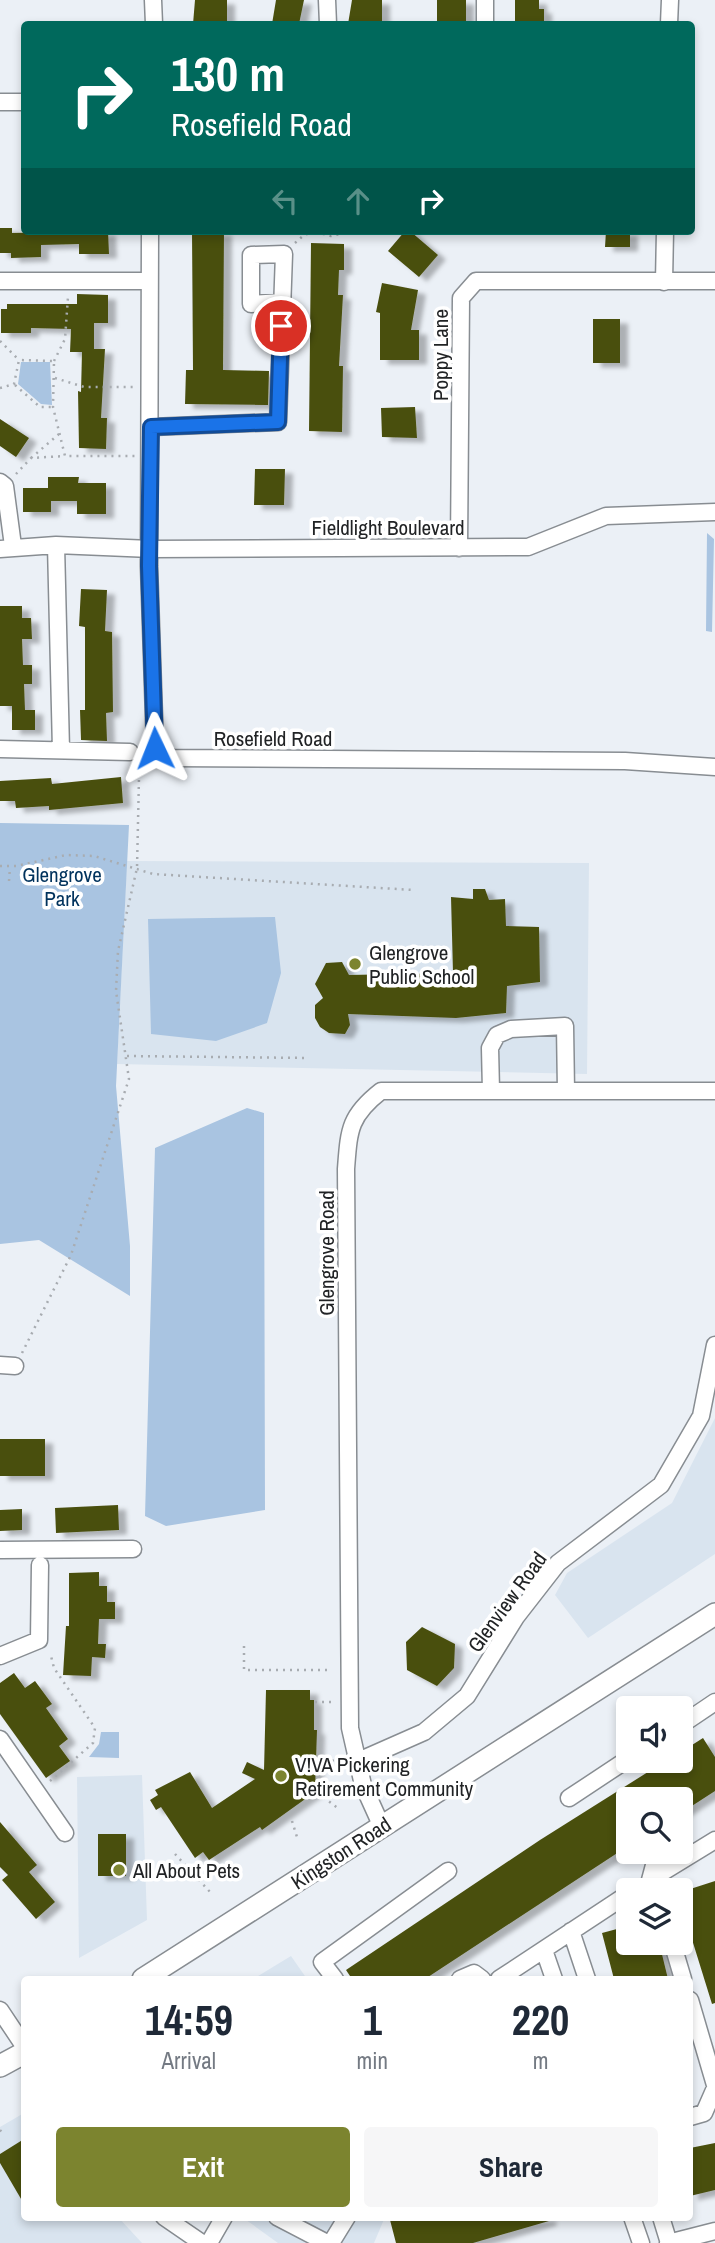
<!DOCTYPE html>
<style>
:root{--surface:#fff;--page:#f6f6f7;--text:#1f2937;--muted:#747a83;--accent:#7c842f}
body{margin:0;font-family:"Archivo Narrow",sans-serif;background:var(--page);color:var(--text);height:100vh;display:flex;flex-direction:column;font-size:26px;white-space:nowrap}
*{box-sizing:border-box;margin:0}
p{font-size:23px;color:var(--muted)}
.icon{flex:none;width:38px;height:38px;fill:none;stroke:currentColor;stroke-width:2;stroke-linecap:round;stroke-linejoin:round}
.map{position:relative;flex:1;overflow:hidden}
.sheet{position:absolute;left:21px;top:1976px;width:672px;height:245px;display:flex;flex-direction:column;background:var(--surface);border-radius:7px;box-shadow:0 4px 10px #0003}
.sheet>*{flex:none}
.hud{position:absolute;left:21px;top:21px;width:674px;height:214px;border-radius:7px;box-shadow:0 4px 10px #0003;background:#00695c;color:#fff;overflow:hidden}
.controls{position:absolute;left:616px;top:1696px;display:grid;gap:14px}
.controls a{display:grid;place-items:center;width:77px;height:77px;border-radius:7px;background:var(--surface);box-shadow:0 4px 10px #0003;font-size:35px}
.pin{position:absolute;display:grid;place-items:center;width:60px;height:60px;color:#fff;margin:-30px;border:4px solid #fff;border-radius:50%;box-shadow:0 2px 7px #0007}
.me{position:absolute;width:77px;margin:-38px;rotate:358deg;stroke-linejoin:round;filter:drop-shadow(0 0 5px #0008)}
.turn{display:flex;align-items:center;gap:24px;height:147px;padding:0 35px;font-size:32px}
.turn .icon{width:91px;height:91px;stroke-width:2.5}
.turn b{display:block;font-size:49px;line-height:60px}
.lanes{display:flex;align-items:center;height:66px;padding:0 35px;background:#0003;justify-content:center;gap:35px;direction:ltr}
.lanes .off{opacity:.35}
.eta{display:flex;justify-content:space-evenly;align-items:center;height:119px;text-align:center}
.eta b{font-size:42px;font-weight:700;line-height:49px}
.primary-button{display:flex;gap:14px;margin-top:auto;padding:14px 35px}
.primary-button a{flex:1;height:80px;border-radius:7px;background:var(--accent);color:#fff;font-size:28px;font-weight:700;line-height:80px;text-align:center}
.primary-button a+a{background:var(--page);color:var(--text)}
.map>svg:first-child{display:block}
</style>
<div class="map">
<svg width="715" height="2243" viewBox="0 0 715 2243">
<defs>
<filter id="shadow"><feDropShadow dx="8" dy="4.5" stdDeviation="2" flood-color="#0004"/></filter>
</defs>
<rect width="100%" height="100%" fill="#ebf0f6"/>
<path fill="#d9e4ef" d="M127,861L589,863L587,1074L117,1064Z
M715,1418V1554L588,1638L555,1595L567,1573L672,1503Z
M142,1775L147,1920L79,1958L77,1777Z
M291,1956L307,1979H253Z
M24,2113V2217H118L142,2243H0V2127Z
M242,2217H385L374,2243H278Z"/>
<path fill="#a9c4e1" d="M21,362H50L52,405L41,404L18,384Z
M707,533L714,539L712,632L706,631Z
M0,823L129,825L116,1086L130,1246V1296L39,1240L0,1244Z
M275,917L281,973L267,1023L216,1041L151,1034L148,919Z
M247,1108L264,1113L265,1510L166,1526L145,1516L155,1148Z
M101,1732H119V1758L89,1757L99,1744Z"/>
<path fill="#4a4f11" filter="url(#shadow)" d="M195,0H227V24H193Z
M276,0H304L299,24H272Z
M352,0H382V24H348Z
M437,0H466V24H437Z
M515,0H539V9H544V24H515Z
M0,228H12V233L108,231L109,254H79V244L41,245V257L11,258V253H0Z
M192,231H224L223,370L269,371L268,405L185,404L186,370H193Z
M405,231H410L438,255L419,277L388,251Z
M606,231H630V247H605Z
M311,243L344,244V270H339L338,295H343L339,366H343L342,432L309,431Z
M382,283L418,290L411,330H419V360H380V313L376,312Z
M77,294L108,295V323H94V349H105L101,418H107L106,449L79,448L78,391L81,392L82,352H70L71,329L31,328V333H1V309H7V304H77Z
M593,319H620V363H593Z
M415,407L417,438L382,437L381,408Z
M0,419L29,438L16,457L0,446Z
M255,469H285L284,505H254Z
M48,477H79L78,483H106V514H77V501H51V512H23V488H48Z
M81,589L107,590L105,631L112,632L113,712L106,713L107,741L81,740L80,710H85V627L79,626Z
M0,606H22V618H31L32,639H22L23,665H32V684H24L25,710H35V730H12V706H0Z
M121,777L123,803L49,810V806L16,808L15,801H0V781L51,778L52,784Z
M473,889H485L489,900L505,899L506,926L539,927L540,982L507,986L506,1013L456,1018L348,1014L350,1025L345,1034L329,1033L320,1027L315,1018V1005L323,998L315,984L326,963L342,962L349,975L453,973L451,897L473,899Z
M0,1439H45V1476H0Z
M118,1505L119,1530L56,1533L55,1508Z
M22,1509V1530L0,1531V1510Z
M99,1572V1586H107V1602H115V1619H99L98,1644H106L105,1658L92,1657L91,1676L63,1675L66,1626H69V1573Z
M422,1627L455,1644L454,1668L437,1686L407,1670L406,1642Z
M14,1673L25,1688L35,1681L52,1704L46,1708L68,1739L59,1746L70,1761L46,1778L0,1714V1683Z
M266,1690H310V1700H314V1730H317L315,1792L262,1830L260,1827L209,1860L203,1852L195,1858L161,1807L156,1810L150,1800L158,1795L155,1790L190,1772L212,1808L255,1779L242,1773L247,1762L264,1770Z
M703,1738L715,1757V1791L681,1813V1799H628V1846L425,1979H352L346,1970L540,1840L667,1760H681V1752Z
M0,1822L37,1865L29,1872L55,1902L36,1919L2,1880L8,1875L0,1867Z
M98,1834H126V1876H98Z
M715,1881V2003L712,2004L681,1904V1892Z
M628,1926V1942H659L668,1979H614L602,1933Z
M24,2139V2204L0,2163V2154Z
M715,2143V2190L690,2196V2148Z
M399,2217H548L549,2221L473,2243H396L390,2220Z"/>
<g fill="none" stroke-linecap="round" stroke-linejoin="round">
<g stroke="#888d92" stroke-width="19">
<path id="minor" d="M153,0L154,24
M327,0L328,24
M485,24V0
M669,24L670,0
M0,102H24
M150,231L149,566L155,748L172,758L625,761L715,767
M0,281H149
M664,282L665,231
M151,427L278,422L284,254L251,255V304L282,302
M0,482L5,486L13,546
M56,545L61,750
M459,548L461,298L476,281H715
M0,549L56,545L151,549L528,547L606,516L715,512
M0,749L130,752
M491,1091L490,1048L497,1035L511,1029L565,1026L566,1091
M0,1365L15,1366
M0,1550L133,1549
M0,1656L39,1640L40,1565
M681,1725L715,1702
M0,1739L65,1833
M356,1762L424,1732L467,1696L516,1617L558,1563L661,1485L701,1416L715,1345
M569,1798L628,1759
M382,1827L363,1785L350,1728L346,1169C349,1130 349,1116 381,1091H715
M650,1880L715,1840
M650,1880L657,1854L667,1852
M571,1931L587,1979
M672,1942L683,1979
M544,1950L554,1979
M335,1979L322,1962L448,1871
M460,1979L474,1973L482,1979
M499,1979L628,1894
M690,2000L715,2085
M0,2010L24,2046
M690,2117L704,2113L715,2088
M164,2217L202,2243
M277,2217L327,2243
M632,2217L641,2243
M661,2217L669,2243
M209,2243L224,2217
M331,2243L347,2217
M668,2243L715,2231"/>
</g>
<g stroke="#888d92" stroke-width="24">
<path id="major" d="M143,1979L715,1614
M0,2066L24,2053"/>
</g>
<path stroke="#a8acb1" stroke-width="2.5" stroke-dasharray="2 5" stroke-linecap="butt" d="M316,232L331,236L353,231
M295,243L304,235L316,231
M0,341L19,360
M54,361L65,339L68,297
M55,378L84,387H134
M15,385L40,407H53
M0,388L14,384L19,360L54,361L53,407L65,456H135
M31,458L59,434
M16,474L31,458L65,456
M0,866H16L66,855L94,856L153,874L413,890
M9,881L10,867
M127,1056L309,1058
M22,1353L71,1255L129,1079L116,991L118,951L137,868L139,777L147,763
M244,1646V1670H331
M315,1702H331
M319,1766L339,1758
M50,1781L93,1743L95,1728L54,1668L51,1656
M318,1793L339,1809
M292,1821L297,1837
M175,1854L211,1893
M0,2130L4,2135"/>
<use href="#minor" stroke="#fff" stroke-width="16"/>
<use href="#major" stroke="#fff" stroke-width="21"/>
</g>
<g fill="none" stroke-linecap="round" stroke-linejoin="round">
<g stroke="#114b97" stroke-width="18">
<path id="route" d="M155,748L149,566L151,427L278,422L281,326"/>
</g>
<use href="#route" stroke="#1a73e8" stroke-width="12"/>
</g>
<g fill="#7c842f" stroke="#fff" stroke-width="2.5">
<circle cx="355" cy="964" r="7"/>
<circle cx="281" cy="1776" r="7"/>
<circle cx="119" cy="1870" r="7"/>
</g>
<g text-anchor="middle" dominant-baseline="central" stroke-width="7" stroke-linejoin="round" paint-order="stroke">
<g font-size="21" fill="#212325" stroke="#fff">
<text transform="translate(440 355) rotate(-90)">Poppy Lane</text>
<text x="388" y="527">Fieldlight Boulevard</text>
<text x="273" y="738">Rosefield Road</text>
<text transform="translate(326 1253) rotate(-90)">Glengrove Road</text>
<text transform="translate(507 1602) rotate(-54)">Glenview Road</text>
<text transform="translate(341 1853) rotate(-33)">Kingston Road</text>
</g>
<g font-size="21" fill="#00325c" stroke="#fff">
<text x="62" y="874">Glengrove<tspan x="62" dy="24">Park</tspan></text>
</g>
<g font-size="21" fill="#212325" stroke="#fff" text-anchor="start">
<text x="369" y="952">Glengrove<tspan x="369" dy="24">Public School</tspan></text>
<text x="295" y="1764">V!VA Pickering<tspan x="295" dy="24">Retirement Community</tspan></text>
<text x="133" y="1870">All About Pets</text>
</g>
</g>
</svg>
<div class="controls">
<a><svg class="icon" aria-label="sound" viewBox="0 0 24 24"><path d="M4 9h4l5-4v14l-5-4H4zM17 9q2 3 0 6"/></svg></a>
<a><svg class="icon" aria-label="search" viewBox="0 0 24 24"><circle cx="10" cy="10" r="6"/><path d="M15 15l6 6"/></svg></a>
<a><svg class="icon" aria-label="layers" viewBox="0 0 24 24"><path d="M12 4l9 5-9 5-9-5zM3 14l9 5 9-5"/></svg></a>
</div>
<div class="pin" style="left:281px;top:326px;background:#d93025"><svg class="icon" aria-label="arrive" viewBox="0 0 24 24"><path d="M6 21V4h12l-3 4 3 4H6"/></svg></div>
<svg class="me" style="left:155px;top:748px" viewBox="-20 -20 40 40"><path d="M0-17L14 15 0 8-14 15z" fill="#1a73e8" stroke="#fff" stroke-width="4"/></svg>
<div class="hud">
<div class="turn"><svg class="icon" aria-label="right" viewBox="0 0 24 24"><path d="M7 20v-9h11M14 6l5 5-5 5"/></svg><div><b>130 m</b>Rosefield Road</div></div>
<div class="lanes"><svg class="icon off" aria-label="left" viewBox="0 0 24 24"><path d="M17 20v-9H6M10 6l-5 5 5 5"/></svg><svg class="icon off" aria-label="ahead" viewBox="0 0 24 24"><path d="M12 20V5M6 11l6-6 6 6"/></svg><svg class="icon" aria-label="right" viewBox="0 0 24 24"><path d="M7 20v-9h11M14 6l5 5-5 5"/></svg></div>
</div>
<section class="sheet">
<div class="eta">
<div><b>14:59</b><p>Arrival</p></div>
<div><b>1</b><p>min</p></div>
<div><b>220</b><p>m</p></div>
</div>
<div class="primary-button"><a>Exit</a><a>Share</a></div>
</section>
</div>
